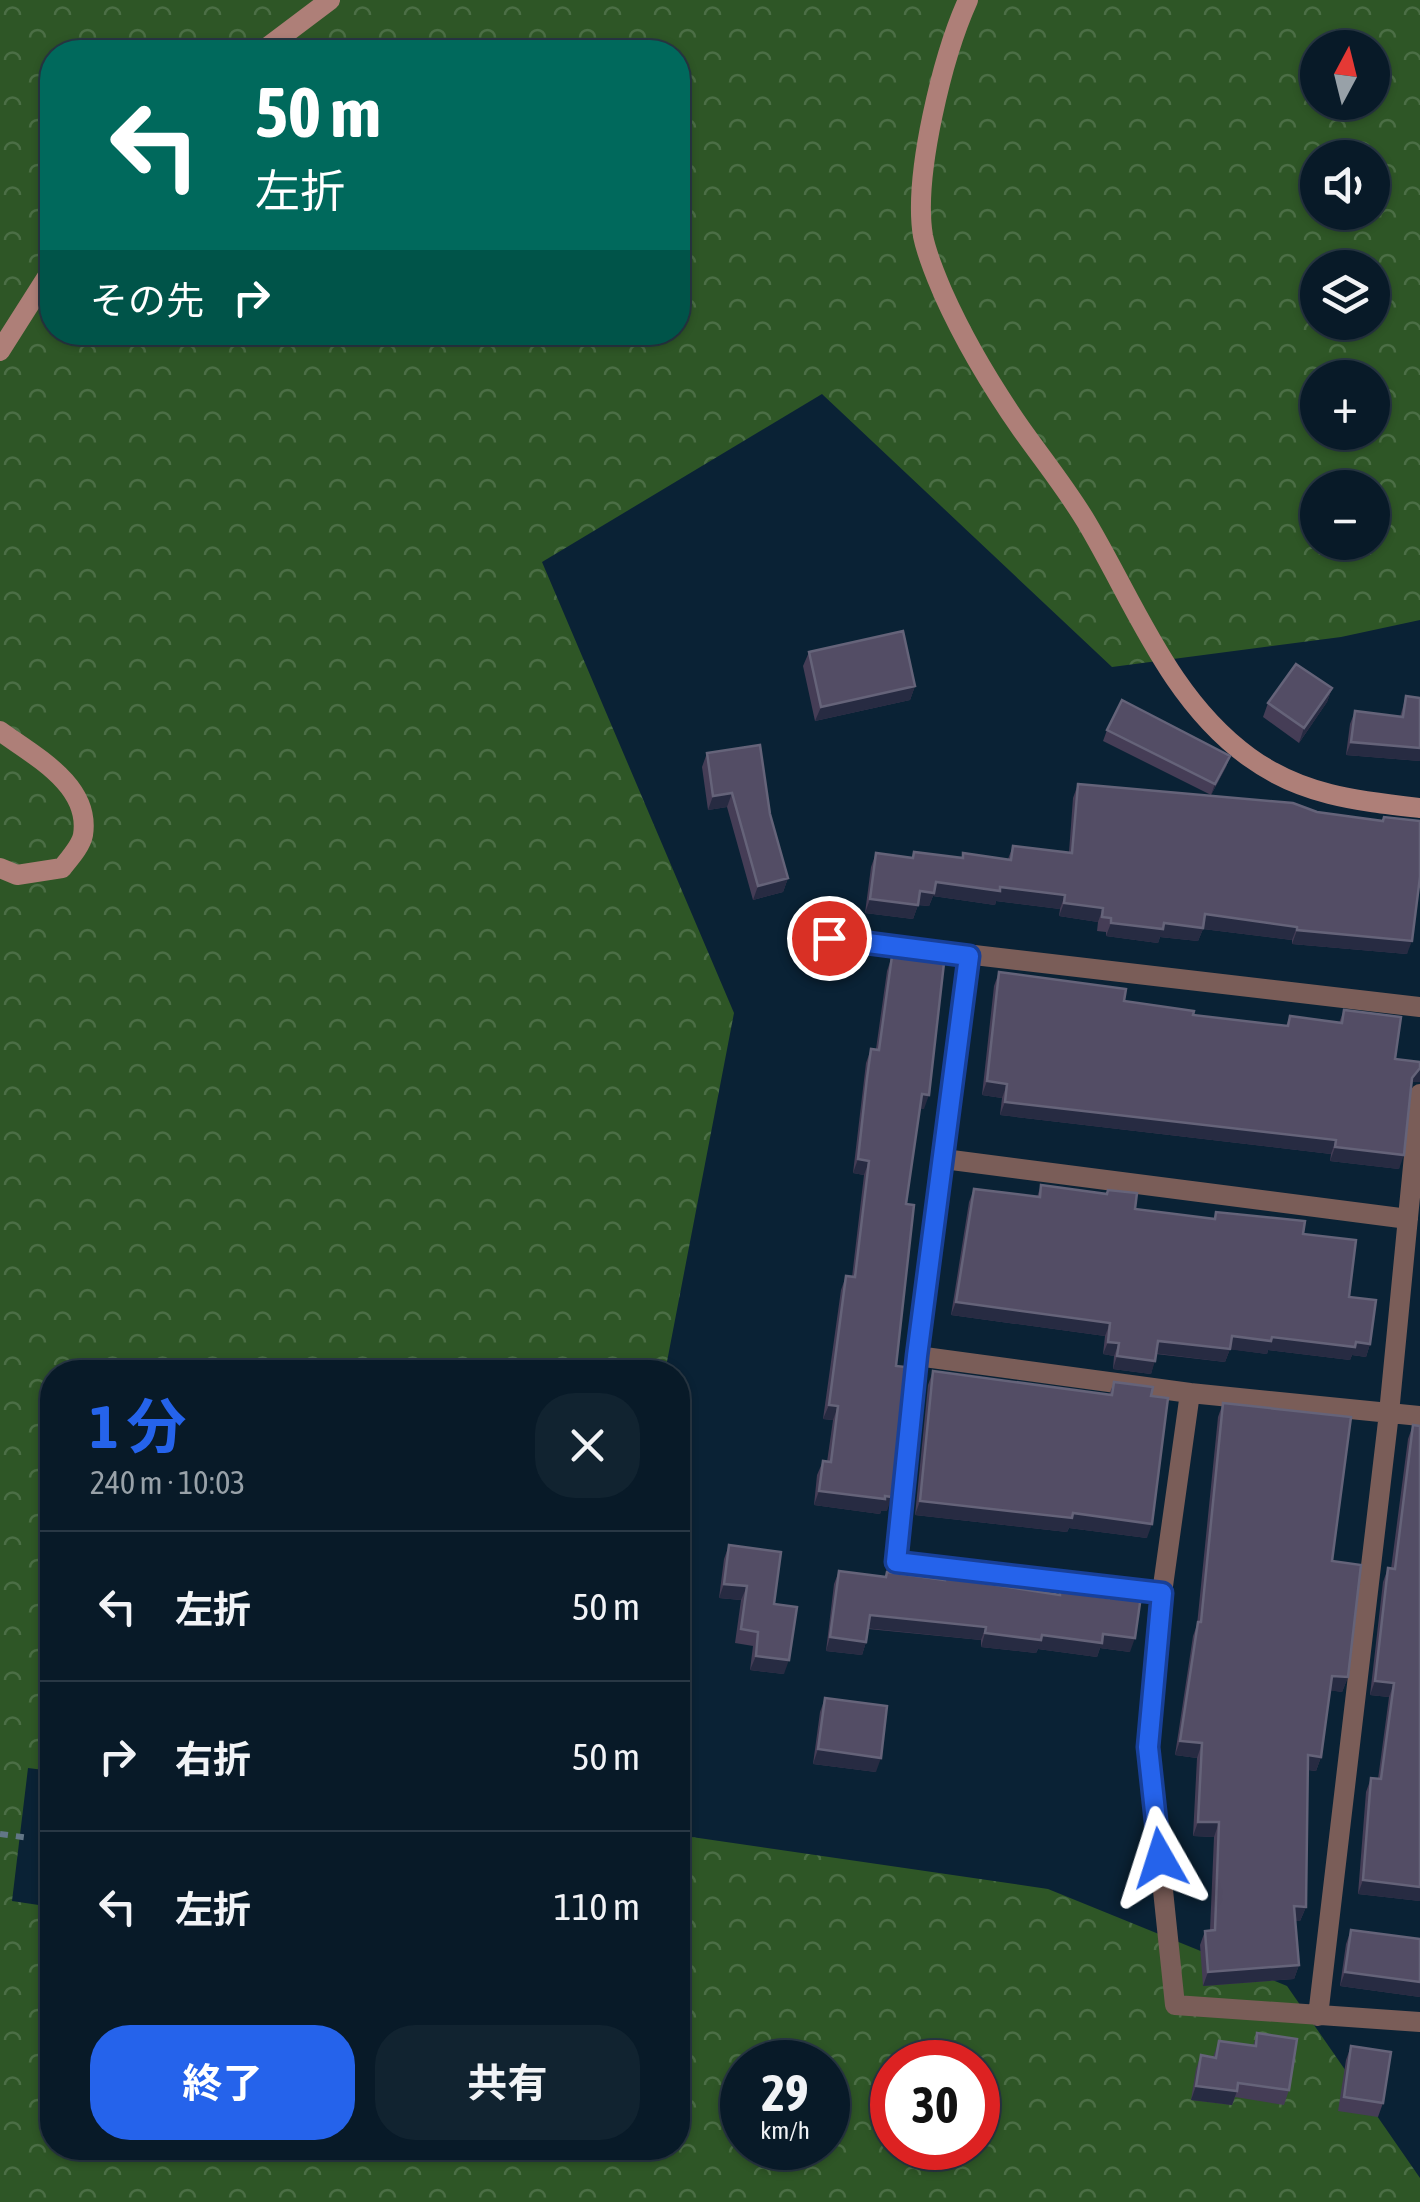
<!DOCTYPE html>
<html lang="ja">
<meta charset="utf-8">
<style>
:root{--surface:#081a28;--page:#112330;--text:#f1f3f6;--muted:#98a1a8;--line:#293845;--accent:#2563eb}
body{margin:0;font-family:"Asap Condensed","Noto Sans JP",sans-serif;background:var(--page);color:var(--text);height:100vh;display:flex;flex-direction:column;font-size:38px;white-space:nowrap}
*{box-sizing:border-box;margin:0}
p{font-size:32px;color:var(--muted)}
.icon{flex:none;width:55px;height:55px;fill:none;stroke:currentColor;stroke-width:2;stroke-linecap:round;stroke-linejoin:round}
.map{position:relative;flex:1;overflow:hidden}
.drawer{position:absolute;left:40px;top:1360px;width:650px;height:800px;display:flex;flex-direction:column;background:var(--surface);border-radius:40px;box-shadow:0 2px 8px #0004,0 0 0 2px var(--line)}
.drawer>*{flex:none}
.top-card{position:absolute;left:40px;top:40px;width:650px;height:305px;border-radius:40px;box-shadow:0 2px 8px #0004,0 0 0 2px var(--line);background:#00695c;color:#fff;overflow:hidden}
.needle{width:65px;rotate:7deg}
.controls{position:absolute;left:1300px;top:30px;display:grid;gap:20px}
.controls a{display:grid;place-items:center;width:90px;height:90px;border-radius:50%;background:var(--surface);box-shadow:0 2px 8px #0004,0 0 0 2px var(--line);font-size:50px}
.speed{position:absolute;left:720px;top:2040px;display:flex;gap:20px;font-size:50px;font-weight:700;text-align:center}
.speed>*{display:grid;place-content:center;width:130px;height:130px;border-radius:50%;background:var(--surface);box-shadow:0 2px 8px #0004,0 0 0 2px var(--line);line-height:1}
.speed small{font-size:25px;font-weight:400}
.speed .limit{border:15px solid #d22;background:#fff;color:#111}
.pin{position:absolute;display:grid;place-items:center;width:85px;height:85px;color:#fff;margin:-42px;border:5px solid #fff;border-radius:50%;box-shadow:0 2px 10px #0007}
.me{position:absolute;width:110px;margin:-55px;rotate:354deg;stroke-linejoin:round;filter:drop-shadow(0 0 8px #0008)}
.turn{display:flex;align-items:center;gap:35px;height:210px;padding:0 50px;font-size:45px}
.turn .icon{width:130px;height:130px;stroke-width:2.5}
.turn b{display:block;font-size:70px;line-height:85px}
.then{display:flex;align-items:center;height:95px;padding:0 50px;background:#0003;gap:20px;font-size:38px}
.round{display:grid;place-items:center;flex:none;width:105px;height:105px;border-radius:40px;background:var(--page)}
.head{display:flex;align-items:center;justify-content:space-between;height:170px;padding:0 50px}
h1{font-size:60px;font-weight:700;line-height:75px;color:var(--accent)}
.primary-button{display:flex;gap:20px;margin-top:auto;padding:20px 50px}
.primary-button a{flex:1;height:115px;border-radius:40px;background:var(--accent);color:#fff;font-size:40px;font-weight:700;line-height:115px;text-align:center}
.primary-button a+a{background:var(--page);color:var(--text)}
ul{padding:0;list-style:none}
li{display:flex;align-items:center;gap:30px;height:150px;padding:0 50px;border-top:2px solid var(--line)}
li div{flex:1}
li b{display:block;font-size:38px}
li em{font-style:normal}
.map>svg:first-child{display:block}
</style>
<div class="map">
<svg width="1420" height="2202" viewBox="0 0 1420 2202">
<defs>
<pattern id="forest-crowns" width="20" height="18" patternUnits="userSpaceOnUse" patternTransform="scale(2.5)"><rect width="20" height="18" fill="#2e5626"/><path d="M2 6a3 3 0 1 1 6 0M12 15a3 3 0 1 1 6 0" fill="none" stroke="#4b6e45"/></pattern>
</defs>
<rect width="100%" height="100%" fill="#0a2235"/>
<path fill="url(#forest-crowns)" fill-rule="evenodd" d="M0,0H1420V620L1341,637L1112,667L822,394L542,562L734,1013L665,1372H52V1771L28,1768L12,1901L52,1907V2148H678V1835L1048,1889L1287,1986L1420,2178V2202H0ZM1318,48H1372V102H1318ZM52,52H678V332H52ZM1318,158H1372V212H1318ZM1318,268H1372V322H1318ZM1318,378H1372V432H1318ZM1318,488H1372V542H1318ZM742,2062H828V2148H742ZM892,2062H978V2148H892Z"/>
<g fill="none" stroke-linecap="round" stroke-linejoin="round">
<path stroke="#627686" stroke-width="6" stroke-dasharray="8 8" stroke-linecap="butt" d="M0,1834L30,1838"/>
<path stroke="#7a5d58" stroke-width="20" d="M829,938L1420,1007
M969,956L917,1356L896,1562L1162,1593
M944,1159L1408,1219
M917,1356L1190,1393L1420,1416
M1190,1393L1162,1593L1148,1747L1175,2005L1420,2022
M1318,2016L1389,1413L1420,1094"/>
<path stroke="#ae7f78" stroke-width="20" d="M968,0C943,55 913,176 923,236C927,256 935,274 943,293C964,340 992,387 1022,430C1044,461 1068,491 1087,523C1135,604 1170,700 1249,757C1301,795 1357,801 1420,808
M261,52L330,0
M0,351L52,269
M0,731C34,756 91,785 83,835C81,846 69,859 62,868L17,875L0,868"/>
</g>
<path fill="#453d56" d="M809,652L915,686L910,700L815,721L803,666Z
M1332,688L1327,702L1299,743L1263,717L1268,703Z
M1406,696L1420,698V761L1346,755L1350,724L1355,711L1400,717Z
M1107,730L1230,756L1226,767L1211,795L1103,741Z
M707,753L788,878L783,892L753,900L727,807L708,810L702,767Z
M1078,784L1383,821H1420V888H1419L1407,954L1292,944V940L1203,929L1198,941L1160,937L1158,943L1106,936V932L1097,931L1098,922L1059,916L1060,909L996,901L995,905L933,896L929,906L918,905L913,919L865,913L871,867L876,853L912,858L914,852L962,858L963,853L1008,859L1013,846L1069,852L1073,798Z
M892,956L924,1109L920,1108L906,1204L887,1511H881L880,1514L814,1505L817,1475L823,1461L827,1462L833,1420L823,1419L841,1290L846,1276L852,1277L864,1175L853,1173L866,1063L871,1049H876L887,971Z
M999,972L1124,1001L1193,1015L1286,1026L1290,1016L1339,1023L1344,1010L1395,1059L1420,1062V1082H1413L1411,1086L1399,1169L1330,1161L1331,1154L1000,1115L1002,1098L982,1095L994,986Z
M1041,1185L1106,1194L1108,1190L1135,1209L1214,1219L1216,1212L1303,1234L1349,1297L1370,1344L1366,1357L1352,1355L1350,1360L1268,1350L1267,1354L1230,1349L1225,1362L1156,1354L1151,1374L1113,1369L1114,1356L1103,1354L1105,1336L951,1315L969,1202L974,1189L1037,1197Z
M933,1371L1109,1395L1114,1382L1147,1538L1069,1528L1067,1532L915,1515L928,1385Z
M1223,1403L1332,1561L1348,1677L1342,1692L1330,1690L1321,1757L1316,1771L1308,1770L1306,1907L1300,1921H1295L1299,1965L1294,1979L1203,1986L1200,1945L1205,1931L1210,1930L1214,1837L1193,1836L1197,1758L1175,1755L1193,1636L1197,1625L1218,1417Z
M1413,1425L1420,1426V1901L1358,1894L1366,1792L1371,1778L1378,1779L1389,1697L1370,1695L1383,1582L1388,1568L1391,1569L1408,1439Z
M729,1545L774,1604L784,1674L750,1670L753,1646L735,1643L741,1600L719,1598L724,1559Z
M839,1571L885,1577L887,1572L1059,1595L1060,1591L1108,1597L1110,1591L1130,1652L1100,1648L1097,1657L1038,1649L1036,1653L981,1647V1640L868,1629L866,1642L862,1655L826,1651L834,1584Z
M825,1698L876,1772L813,1764L820,1712Z
M1351,1930L1420,1939V1997L1340,1986L1346,1944Z
M1257,2033L1289,2090L1284,2105L1235,2097L1232,2105L1191,2100L1196,2069L1201,2055L1213,2057L1219,2041L1253,2046Z
M1351,2046L1383,2103L1378,2117L1338,2111L1346,2060Z"/>
<path fill="#272b42" d="M915,686L910,700L815,721L821,707Z
M1332,688L1327,702L1299,743L1304,728Z
M1351,742L1420,748V761L1346,755Z
M1230,756L1226,767L1211,795L1215,784Z
M732,793L727,807L708,810L713,796Z
M788,878L783,892L753,900L758,886Z
M936,882L1000,887L1065,895L1060,909L996,901L995,905L933,896L929,906L918,905L913,919L865,913L870,899L920,891Z
M1064,903L1103,908L1098,922L1059,916Z
M1205,914L1297,927L1292,940L1203,929L1198,941L1160,937L1158,943L1106,936L1111,923H1164Z
M1297,930L1412,941L1407,954L1292,944Z
M1418,1068H1420V1082H1413L1407,1092L1412,1078Z
M987,1081L1007,1084L1002,1098L982,1095Z
M922,1094L929,1095L924,1109L917,1108Z
M1005,1102L1336,1140L1331,1154L1000,1115Z
M1335,1147L1404,1155L1399,1169L1330,1161Z
M858,1159L869,1161L864,1175L853,1173Z
M956,1302L1110,1323L1105,1336L951,1315Z
M1232,1336L1272,1337L1370,1344L1366,1357L1352,1355L1350,1360L1268,1350L1267,1354L1227,1349Z
M1158,1341L1230,1349L1225,1362L1153,1353Z
M1108,1342L1119,1343L1114,1356L1103,1354Z
M1117,1356L1155,1361L1151,1374L1113,1369Z
M829,1405L838,1406L833,1420L823,1419Z
M819,1491L885,1496L892,1497L887,1511H881L880,1514L814,1505Z
M920,1501L1073,1513L1152,1524L1147,1538L1069,1528L1067,1532L915,1515Z
M724,1584L747,1586L741,1600L719,1598Z
M870,1615L986,1627L981,1640L865,1628Z
M985,1633L1042,1635L1103,1634L1135,1638L1130,1652L1100,1648L1097,1657L1038,1649L1036,1653L981,1647Z
M830,1637L866,1642L862,1655L826,1651Z
M756,1656L789,1660L784,1674L750,1670Z
M1332,1676L1348,1677L1342,1692L1327,1690Z
M1375,1681L1394,1683L1389,1697L1370,1695Z
M1180,1741L1202,1743L1197,1758L1175,1755Z
M818,1749L881,1758L876,1772L813,1764Z
M1308,1755L1321,1757L1316,1771L1303,1769Z
M1198,1822H1219L1214,1837L1193,1836Z
M1363,1880L1420,1887V1901L1358,1894Z
M1294,1906L1306,1907L1300,1921H1289Z
M1299,1965L1294,1979L1203,1986L1208,1972Z
M1345,1972L1420,1982V1997L1340,1986Z
M1196,2086L1237,2091L1232,2105L1191,2100Z"/>
<path fill="#534d65" stroke="#656379" stroke-width="2.5" d="M903,631L915,686L821,707L809,652Z
M1296,664L1332,688L1304,728L1268,703Z
M1406,696L1420,698V748L1351,742L1355,711L1403,717Z
M1122,700L1230,756L1215,784L1107,730Z
M760,745L770,814L788,878L758,886L732,793L713,796L707,753Z
M1078,784L1293,803L1317,812L1383,821L1384,817L1420,821V877L1412,941L1297,930V927L1205,914L1203,928L1164,923L1163,929L1111,923V918L1102,917L1103,908L1064,903L1065,895L1000,887V891L936,882L934,893L920,891L918,905L870,899L876,853L913,858L914,852L963,858V853L1011,860L1013,846L1072,853Z
M892,956L944,963L929,1095L922,1094L906,1204L914,1205L896,1366L906,1367L892,1497L885,1496V1499L819,1491L823,1461L831,1462L838,1406L829,1405L846,1276L855,1277L869,1161L858,1159L867,1078L871,1049L879,1050Z
M999,972L1126,989L1124,1001L1194,1011L1193,1015L1288,1026L1290,1016L1342,1023L1344,1010L1401,1017L1395,1059L1420,1062V1068L1412,1078L1404,1155L1335,1147L1336,1140L1005,1102L1007,1084L987,1081Z
M1041,1185L1107,1194L1108,1190L1137,1193L1135,1209L1215,1219L1216,1212L1305,1221L1303,1234L1356,1240L1349,1297L1376,1300L1370,1344L1356,1342L1355,1347L1272,1337L1271,1341L1232,1336L1230,1349L1158,1341L1155,1361L1117,1356L1119,1343L1108,1342L1110,1323L956,1302L974,1189L1040,1197Z
M933,1371L1112,1395L1114,1382L1153,1387L1151,1396L1168,1398L1152,1524L1073,1513L1072,1518L920,1501Z
M1223,1403L1351,1417L1332,1561L1361,1565L1348,1677L1332,1676L1321,1757L1308,1755L1306,1907L1294,1906L1299,1965L1208,1972L1205,1931L1215,1930L1219,1822H1198L1202,1743L1180,1741L1198,1622H1201Z
M1413,1425L1420,1426V1887L1363,1880L1371,1778L1381,1779L1394,1683L1375,1681L1388,1568L1395,1569Z
M729,1545L781,1552L774,1604L797,1607L789,1660L756,1656L758,1632L741,1629L747,1586L724,1584Z
M839,1571L886,1577L887,1572L945,1580V1577L1060,1595V1591L1109,1598L1110,1591L1141,1596L1135,1638L1103,1634L1102,1643L1042,1635L1041,1640L985,1633L986,1627L870,1615L866,1642L830,1637Z
M825,1698L887,1706L881,1758L818,1749Z
M1351,1930L1420,1939V1982L1345,1972Z
M1257,2033L1297,2039L1289,2090L1238,2083L1237,2091L1196,2086L1201,2055L1216,2058L1219,2041L1256,2046Z
M1351,2046L1391,2052L1383,2103L1344,2097Z"/>
<g fill="none" stroke-linecap="round" stroke-linejoin="round">
<g stroke="#184099" stroke-width="25">
<path id="route" d="M829,938L969,956L917,1356L896,1562L1162,1593L1148,1747L1160,1858"/>
</g>
<use href="#route" stroke="#2563eb" stroke-width="18"/>
</g>
</svg>
<div class="controls">
<a><svg class="needle" viewBox="-14 -14 28 28"><path d="M0-13l5 13h-10z" fill="#e53935"/><path d="M0 13l5-13h-10z" fill="#98a1a8"/></svg></a>
<a><svg class="icon" aria-label="sound" viewBox="0 0 24 24"><path d="M4 9h4l5-4v14l-5-4H4zM17 9q2 3 0 6"/></svg></a>
<a><svg class="icon" aria-label="layers" viewBox="0 0 24 24"><path d="M12 4l9 5-9 5-9-5zM3 14l9 5 9-5"/></svg></a>
<a>+</a>
<a>−</a>
</div>
<div class="speed"><div>29<small>km/h</small></div><div class="limit">30</div></div>
<div class="pin" style="left:829px;top:938px;background:#d93025"><svg class="icon" aria-label="arrive" viewBox="0 0 24 24"><path d="M6 21V4h12l-3 4 3 4H6"/></svg></div>
<svg class="me" style="left:1160px;top:1858px" viewBox="-20 -20 40 40"><path d="M0-17L14 15 0 8-14 15z" fill="#2563eb" stroke="#fff" stroke-width="4"/></svg>
<div class="top-card">
<div class="turn"><svg class="icon" aria-label="left" viewBox="0 0 24 24"><path d="M17 20v-9H6M10 6l-5 5 5 5"/></svg><div><b>50 m</b>左折</div></div>
<div class="then">その先<svg class="icon" aria-label="right" viewBox="0 0 24 24"><path d="M7 20v-9h11M14 6l5 5-5 5"/></svg></div>
</div>
<section class="drawer">
<div class="head"><div><h1>1 分</h1><p>240 m · 10:03</p></div><a class="round"><svg class="icon" aria-label="close" viewBox="0 0 24 24"><path d="M6 6l12 12M18 6L6 18"/></svg></a></div>
<ul>
<li><svg class="icon" aria-label="left" viewBox="0 0 24 24"><path d="M17 20v-9H6M10 6l-5 5 5 5"/></svg><div><b>左折</b></div><em>50 m</em></li>
<li><svg class="icon" aria-label="right" viewBox="0 0 24 24"><path d="M7 20v-9h11M14 6l5 5-5 5"/></svg><div><b>右折</b></div><em>50 m</em></li>
<li><svg class="icon" aria-label="left" viewBox="0 0 24 24"><path d="M17 20v-9H6M10 6l-5 5 5 5"/></svg><div><b>左折</b></div><em>110 m</em></li>
</ul>
<div class="primary-button"><a>終了</a><a>共有</a></div>
</section>
</div>
